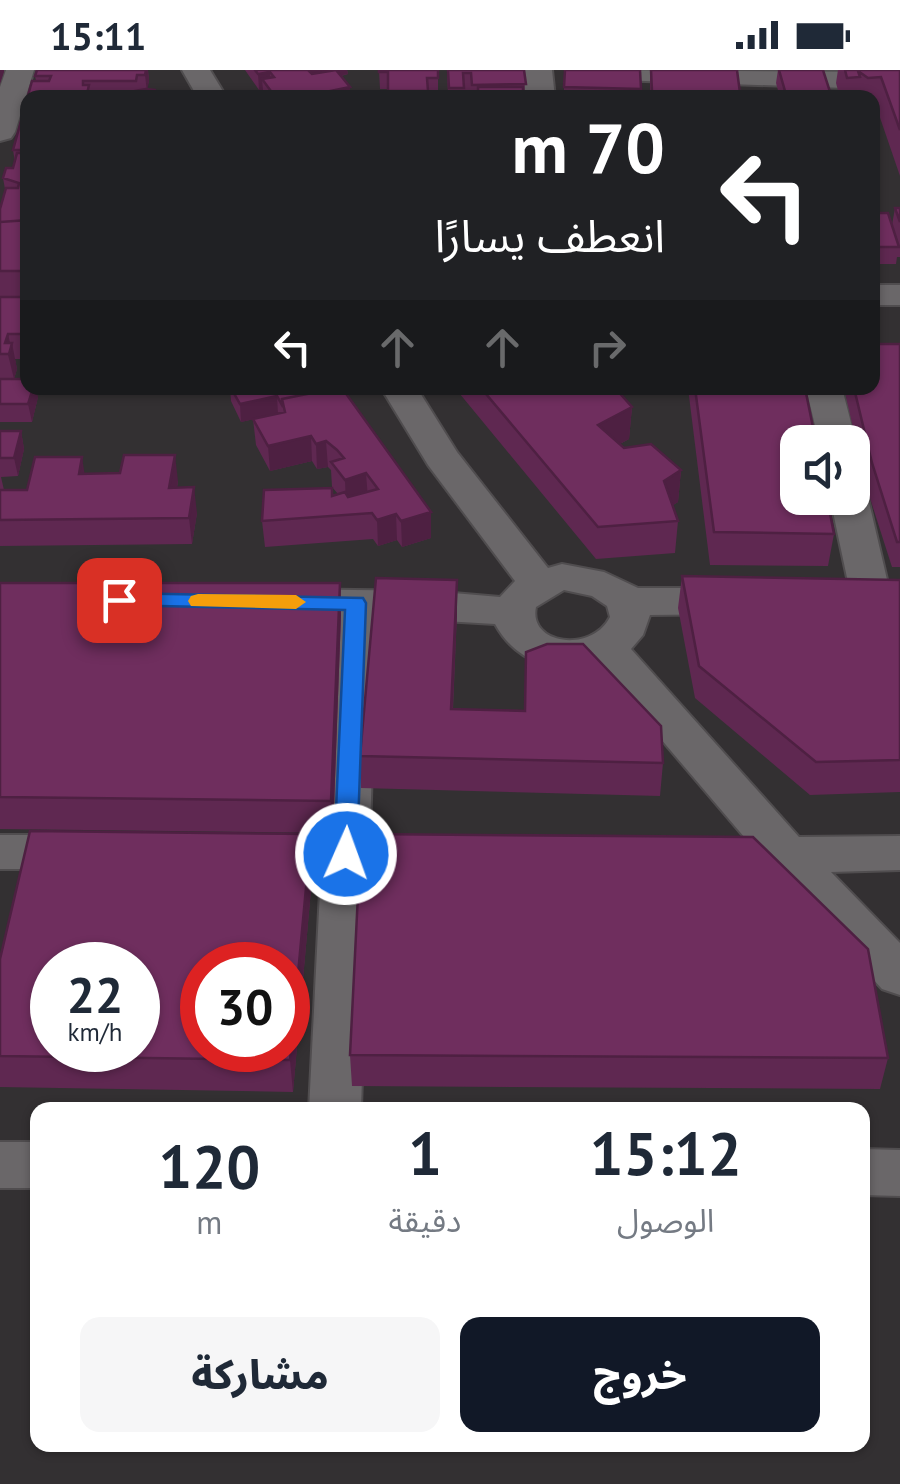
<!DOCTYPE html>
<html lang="ar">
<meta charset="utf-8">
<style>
:root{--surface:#fff;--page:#f6f6f7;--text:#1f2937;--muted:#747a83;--accent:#111827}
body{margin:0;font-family:"PT Sans","Noto Sans Arabic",sans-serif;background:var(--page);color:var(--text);direction:rtl;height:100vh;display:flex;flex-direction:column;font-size:38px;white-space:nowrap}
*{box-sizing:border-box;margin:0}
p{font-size:32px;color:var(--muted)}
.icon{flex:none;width:55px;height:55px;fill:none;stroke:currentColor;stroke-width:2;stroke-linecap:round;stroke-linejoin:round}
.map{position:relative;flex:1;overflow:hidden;direction:ltr}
.side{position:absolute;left:30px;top:1032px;width:840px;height:350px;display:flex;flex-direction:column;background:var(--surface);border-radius:20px;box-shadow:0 2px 8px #0004;direction:rtl}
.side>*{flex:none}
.banner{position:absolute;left:20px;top:20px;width:860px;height:305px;border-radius:20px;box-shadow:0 2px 8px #0004;direction:rtl;background:#202124;color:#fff;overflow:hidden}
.buttons{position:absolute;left:780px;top:355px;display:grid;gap:20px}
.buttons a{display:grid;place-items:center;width:90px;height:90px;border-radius:20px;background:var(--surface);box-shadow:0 2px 8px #0004;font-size:50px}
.speed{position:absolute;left:30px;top:872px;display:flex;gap:20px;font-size:50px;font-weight:700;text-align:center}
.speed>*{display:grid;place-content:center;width:130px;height:130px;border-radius:50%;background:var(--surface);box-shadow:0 2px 8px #0004;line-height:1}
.speed small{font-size:25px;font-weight:400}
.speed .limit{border:15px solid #d22;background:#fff;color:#111}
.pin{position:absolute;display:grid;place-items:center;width:85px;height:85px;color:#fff;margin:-42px;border-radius:20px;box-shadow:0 5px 15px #0006}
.me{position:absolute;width:110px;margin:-55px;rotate:2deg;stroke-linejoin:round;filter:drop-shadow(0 0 8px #0008)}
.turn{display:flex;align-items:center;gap:35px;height:210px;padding:0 50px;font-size:45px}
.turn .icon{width:130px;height:130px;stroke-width:2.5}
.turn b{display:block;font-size:70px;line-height:85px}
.lanes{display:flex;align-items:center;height:95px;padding:0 50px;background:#0003;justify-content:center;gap:50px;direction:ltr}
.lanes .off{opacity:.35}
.eta{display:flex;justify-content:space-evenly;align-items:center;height:170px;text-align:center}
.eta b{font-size:60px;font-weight:800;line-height:70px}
.action{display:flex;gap:20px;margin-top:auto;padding:20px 50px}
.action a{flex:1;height:115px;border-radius:20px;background:var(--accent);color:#fff;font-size:40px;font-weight:800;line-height:115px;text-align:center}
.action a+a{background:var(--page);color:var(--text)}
.status{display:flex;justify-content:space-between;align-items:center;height:70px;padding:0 50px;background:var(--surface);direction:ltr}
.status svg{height:28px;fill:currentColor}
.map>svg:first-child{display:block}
</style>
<div class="status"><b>15:11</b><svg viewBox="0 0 49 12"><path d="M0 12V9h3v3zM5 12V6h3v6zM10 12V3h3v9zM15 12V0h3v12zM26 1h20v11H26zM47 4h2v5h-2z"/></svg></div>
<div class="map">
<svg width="900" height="1414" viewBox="0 0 900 1414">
<rect width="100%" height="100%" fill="#333032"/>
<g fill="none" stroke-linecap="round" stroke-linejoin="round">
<g stroke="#504d4f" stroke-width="4">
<path id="minor" d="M6,0H34L15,62L11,68L0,71V17Z
M182,0H210L227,28H198Z
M524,0H552L555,28H525Z
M575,0L900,2V20L589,9L579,6Z
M872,215H900V235H872Z
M381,318H417L457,382L548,498L562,494L604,502L638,518H738L752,522L758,531L752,540L738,544L650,545L643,565L631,579L799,767L900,766V800L831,802L900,873V925L882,919L775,802L712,804L695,798L689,786L695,774L712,768H745L598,595C557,607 515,591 495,554L376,547L370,766L423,767L440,772L446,784L440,796L423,801H368L361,1040H309L321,801L252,800L235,795L229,783L235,771L252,766H323L335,546L267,542L261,532L267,522L282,519L430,521L500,527L515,511L428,395ZM564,520L592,526L607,536L610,547C592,583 528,575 536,537Z
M806,318H842L856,372L852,377V372H819Z
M852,417L863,420L868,428L892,531L886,540L872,544L858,540L852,531L830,428H852Z
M0,765H83L100,770L106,782L100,794L83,799H0Z
M0,1072H38V1118H0Z
M862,1079L900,1080V1126L862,1125Z"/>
</g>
<use href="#minor" fill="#6a6769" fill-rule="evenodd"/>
</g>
<path fill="#5f2851" d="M37,0H148L149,11L147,19L155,20L160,28H28V226H0V139L5,119L3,108L6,98H13L15,92L13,80L32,11H36L35,6Z
M245,0H347L348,4L341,6L350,17V28H265L263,20H259Z
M379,0H438V24H428V28H388V19H380Z
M447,0H524L525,28H445L448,24Z
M564,0L641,19L640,28H564Z
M650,0H737L740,28H650Z
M778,0H823L832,28H780L776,13Z
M838,0H900V106L876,36H872V28H840L836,13Z
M895,138H900V187H897L896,194H872V143L892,155Z
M0,227H28V289H15L17,299L14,309H0Z
M900,274V497H892L867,419L844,318H872Z
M0,309L38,327L32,352H0Z
M230,318H342L431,442V468L402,477L397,470L378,476L373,469L265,477L262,451L338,424L332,417L331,400L328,397L317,399L312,391L270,401L256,375L253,349L263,347L241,352L231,331Z
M455,318H615L632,337L629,369L620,374L624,378L681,400L678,432L673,435L678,451L675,483L596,489Z
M688,318H805L834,464L828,496L710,495Z
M0,361H21L24,379L18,406L1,407L4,420H27L85,404L178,411L177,418L197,443L192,474L0,476Z
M682,506L900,510V722L810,725L695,628L678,538Z
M0,513H340L341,545L333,763L0,759Z
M457,543L453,639L524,640L526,582L663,693L660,726L361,718L360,686Z
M311,764L313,797L293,1022L0,1017V889Z
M350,985L888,988L880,1019L352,1016Z"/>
<path fill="#4e2042" d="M0,0H4V2L0,14Z
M146,0H148L149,11L147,22L145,5Z
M305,0H347L348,4L306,12Z
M270,2L271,18L262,9L263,20H259L258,4Z
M350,17V28H320L330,21Z
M8,264L11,277L12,273L17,299L14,309L5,273Z
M33,318H36L38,327L32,352L28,334Z
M277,326L278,344L241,352L240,334Z
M632,337L629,369L595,387L598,355Z
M21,361L24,379L18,406L14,388Z
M311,366L312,391L270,401L268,376Z
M326,371L328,397L317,399L316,374Z
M175,385L178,411L173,443L169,418Z
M82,387L86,413L79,404Z
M681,400L678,432L661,443L664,411Z
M366,403L368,429L346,435L345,410Z
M194,417L197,443L192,474L189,448Z
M431,442V468L402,477L401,451Z
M396,444L397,470L378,476L377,450Z
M457,510V543L451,671V639Z
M340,513L341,545L333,763L331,731Z
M311,764L313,797L293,1022L290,990Z"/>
<path fill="#6f2e5e" stroke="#4e2042" stroke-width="2.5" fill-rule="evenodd" d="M37,0H146L145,5H137L136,11H83V15H89L86,28H28V80H13L32,11H49L51,6H35Z
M255,0H308L312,4L336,0L350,17L330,21L333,25L320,28H276L262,9L274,7L270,2L258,4Z
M379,0H438V8H427L428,21H388V2H379Z
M448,0H524L526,14L472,15L471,3H463L464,18H449Z
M565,0H640L641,19L564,17Z
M651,0H737L740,23H735L736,28H681L680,25L716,23L652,21Z
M779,0H823L832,28H787Z
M845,0H900V60L881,7L868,8L858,1L860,7L847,8Z
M478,17H523V28H445V24H478Z
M146,19L155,20L160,28H115L113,25Z
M17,83H28V150L0,152V139L6,118H18L19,113L3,108L6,98H13Z
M895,138H900V152Z
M872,143H888L899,177H872Z
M28,150V201H0V152Z
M0,227H28V264H8L5,273H12L9,284H0Z
M872,274H900V472H897L872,393L854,318H872Z
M0,309H28V318H33L28,334H0Z
M231,318H337L282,329L283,337L277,326L240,334Z
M337,318H342L431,442L401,451L396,444L377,450L372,443L262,451L264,420L332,418V426L345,422L348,427L378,419L366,403L345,410L331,392L344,388L337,380L326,371L316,374L311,366L268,376L253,349L285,342L282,329Z
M481,318H615L632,337L598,355L624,378L651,374L681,400L664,411L678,451L598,457Z
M695,318H805L816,372H798V428H827L834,464L714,462Z
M0,361H21L14,388H0Z
M124,385H175L169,418L194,417L189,448L0,450V420H27L35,387H82L79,404L120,403Z
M682,506L900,510V690L816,692L699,596Z
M376,508L457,510L451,639L525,641L526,582L547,574H583L661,656L663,693L360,686Z
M0,513H340L331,731L0,727Z
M30,761L311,764L290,990L0,986V889ZM52,895H138V980H52ZM202,895H288V980H202Z
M361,764L753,767L868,879L888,988L350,985Z"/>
<path fill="#1a73e8" stroke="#114b97" stroke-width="2.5" d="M119,523L363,528L366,533L357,784L354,790L346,793L334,784L345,540L111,535L108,530Z"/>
<path fill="#f59e0b" d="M198,524L296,525L306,532L296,539L191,536L188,531L191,526Z"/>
</svg>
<div class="buttons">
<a><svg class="icon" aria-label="sound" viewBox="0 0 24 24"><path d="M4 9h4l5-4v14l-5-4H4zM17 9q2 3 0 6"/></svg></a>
</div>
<div class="speed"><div>22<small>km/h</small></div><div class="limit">30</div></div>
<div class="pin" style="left:119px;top:530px;background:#d93025"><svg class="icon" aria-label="arrive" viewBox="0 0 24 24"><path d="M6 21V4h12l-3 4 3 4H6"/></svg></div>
<svg class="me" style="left:346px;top:784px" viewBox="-20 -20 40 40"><circle r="17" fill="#1a73e8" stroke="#fff" stroke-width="3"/><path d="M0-11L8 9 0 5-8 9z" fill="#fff"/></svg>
<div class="banner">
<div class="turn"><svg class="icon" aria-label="left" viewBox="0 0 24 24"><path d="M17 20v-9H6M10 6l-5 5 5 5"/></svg><div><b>70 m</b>انعطف يسارًا</div></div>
<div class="lanes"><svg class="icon" aria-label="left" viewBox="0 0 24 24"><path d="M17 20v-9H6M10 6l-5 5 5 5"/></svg><svg class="icon off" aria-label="ahead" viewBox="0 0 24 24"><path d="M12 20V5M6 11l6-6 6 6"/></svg><svg class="icon off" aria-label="ahead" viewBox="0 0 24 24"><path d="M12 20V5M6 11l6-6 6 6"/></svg><svg class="icon off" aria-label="right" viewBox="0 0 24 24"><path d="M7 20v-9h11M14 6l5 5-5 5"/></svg></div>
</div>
<section class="side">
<div class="eta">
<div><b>15:12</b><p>الوصول</p></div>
<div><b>1</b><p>دقيقة</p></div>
<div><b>120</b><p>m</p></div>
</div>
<div class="action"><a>خروج</a><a>مشاركة</a></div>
</section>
</div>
